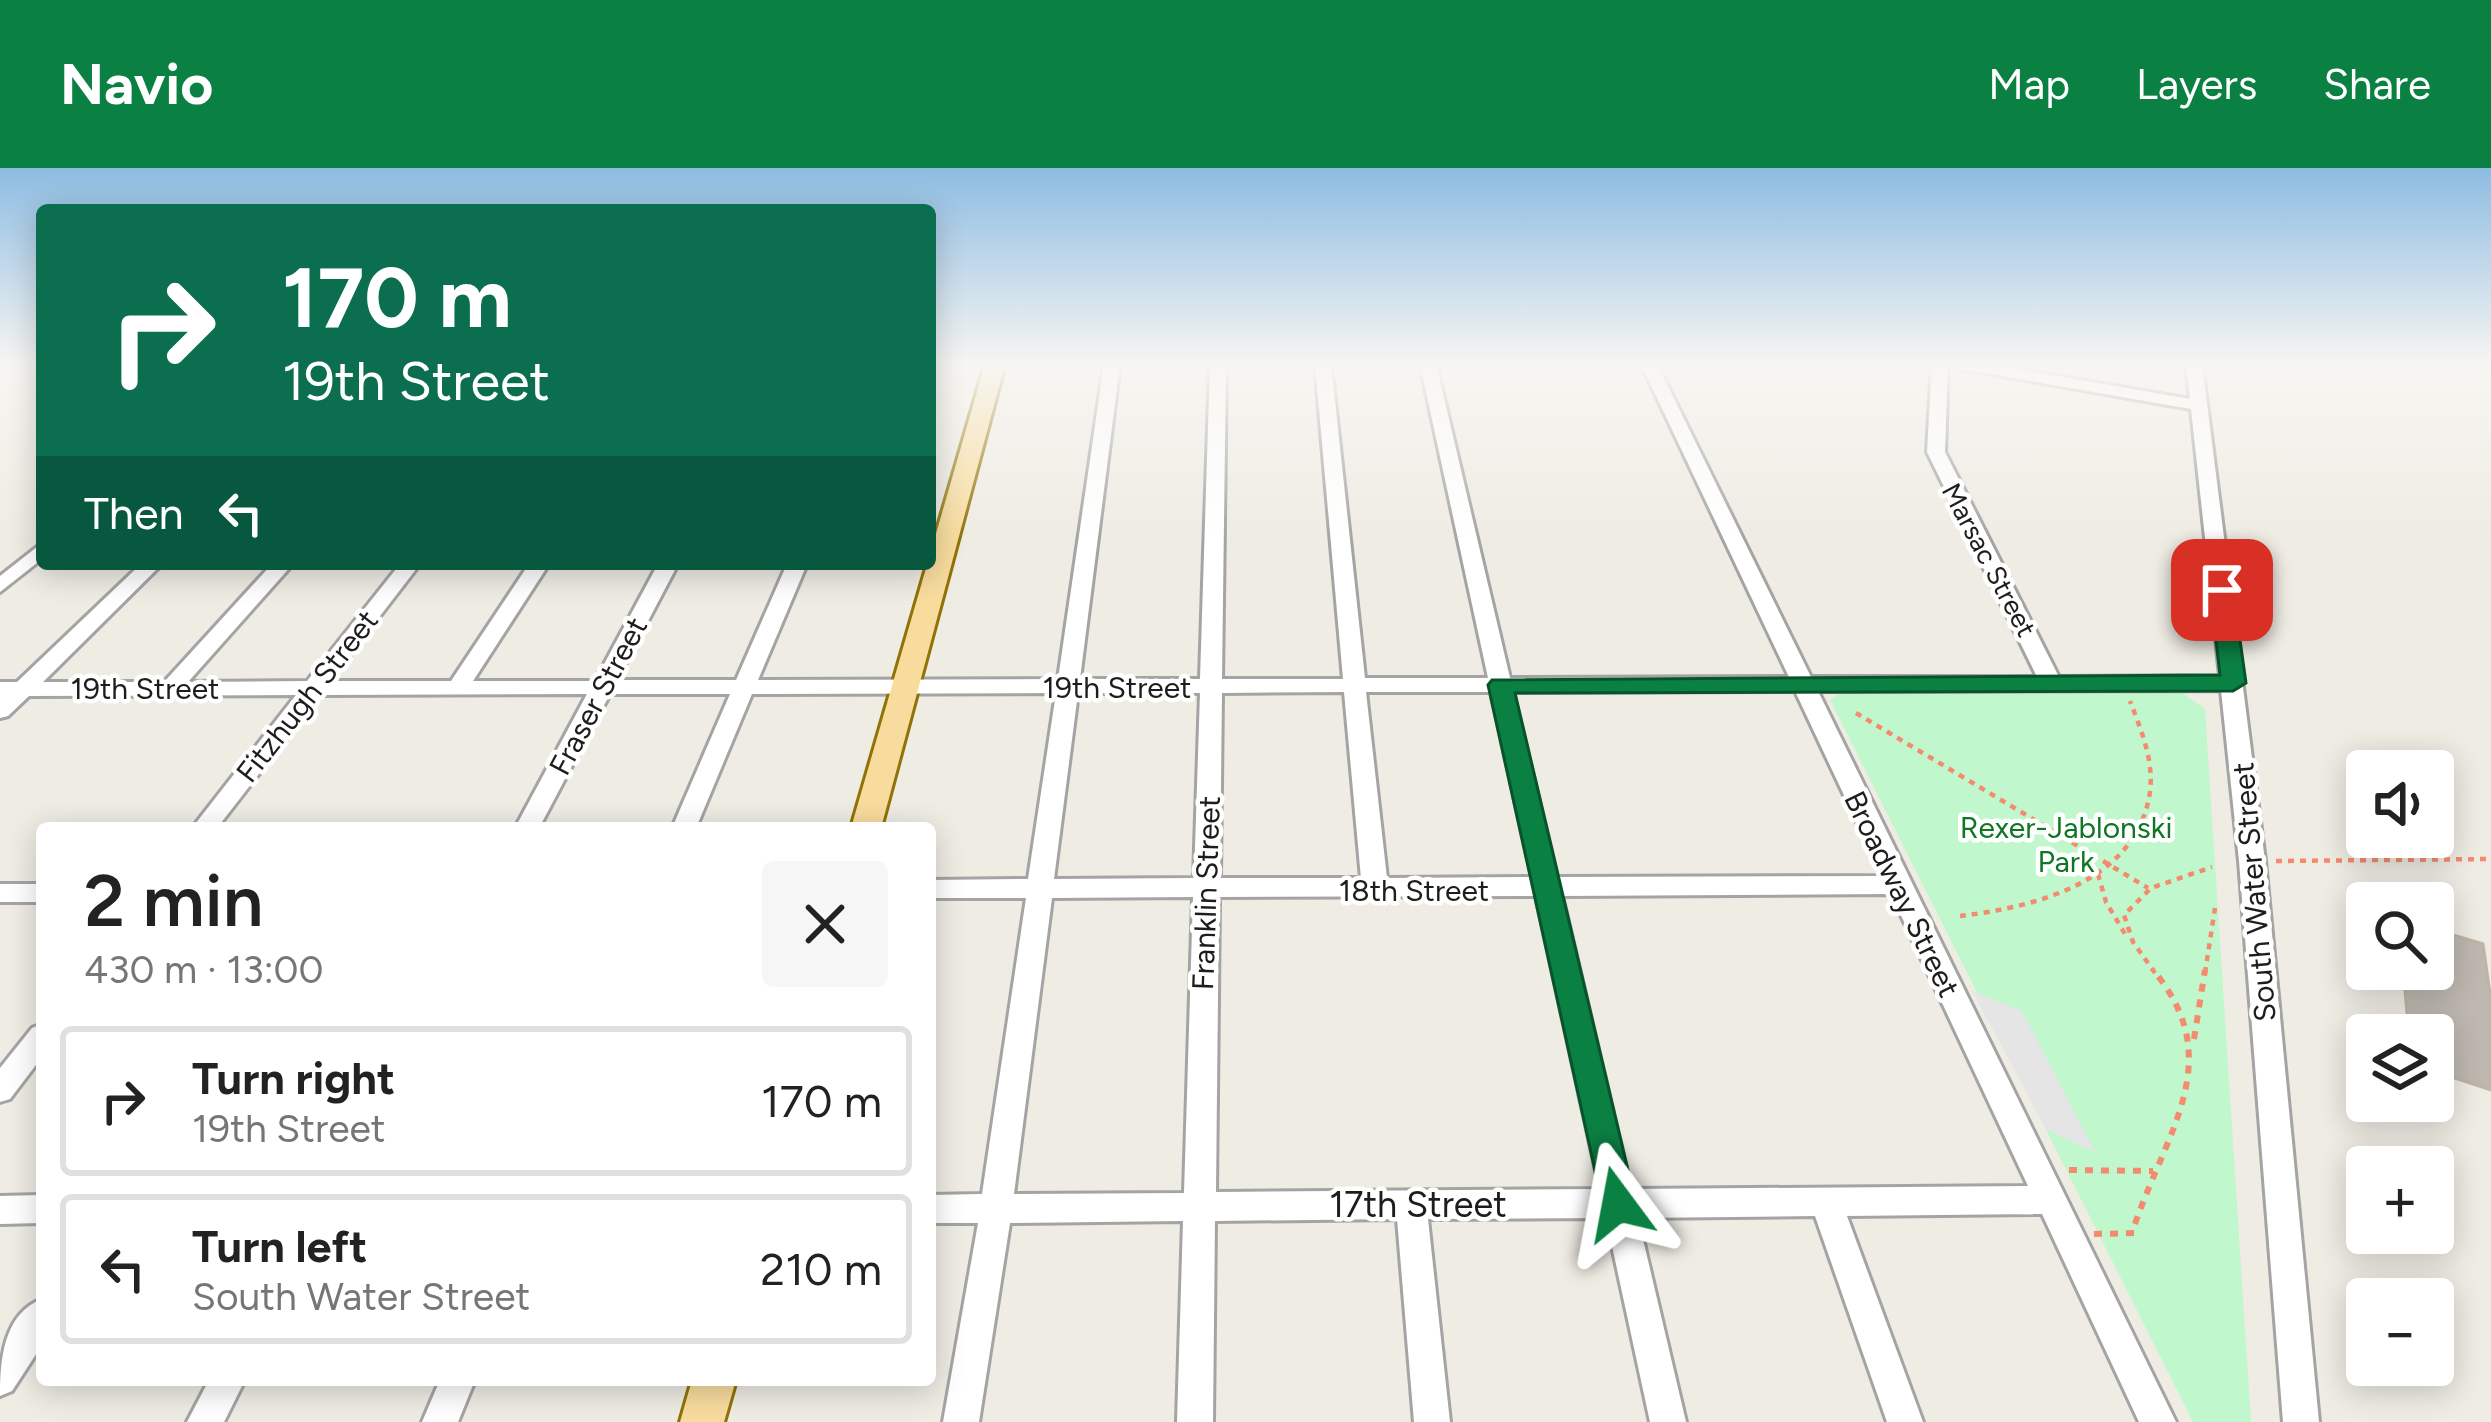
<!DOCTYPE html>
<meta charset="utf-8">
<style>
:root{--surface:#fff;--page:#f6f6f6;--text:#222;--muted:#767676;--line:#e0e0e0;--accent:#0b8043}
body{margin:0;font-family:Figtree,sans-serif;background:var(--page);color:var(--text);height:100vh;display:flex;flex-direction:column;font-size:45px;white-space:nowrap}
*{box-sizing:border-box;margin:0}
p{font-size:39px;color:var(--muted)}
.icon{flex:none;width:66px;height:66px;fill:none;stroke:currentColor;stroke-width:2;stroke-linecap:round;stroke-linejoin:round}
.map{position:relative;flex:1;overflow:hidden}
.side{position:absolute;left:36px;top:654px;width:900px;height:564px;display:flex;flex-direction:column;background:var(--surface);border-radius:12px;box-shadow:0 6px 30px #0003}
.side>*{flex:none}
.hud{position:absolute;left:36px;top:36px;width:900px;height:366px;border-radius:12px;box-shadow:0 6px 30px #0003;background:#0b6e4f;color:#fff;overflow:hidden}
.tools{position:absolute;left:2346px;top:582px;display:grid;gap:24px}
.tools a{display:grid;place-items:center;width:108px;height:108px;border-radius:12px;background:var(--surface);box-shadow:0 6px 30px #0003;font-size:60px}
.pin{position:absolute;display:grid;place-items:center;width:102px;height:102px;color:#fff;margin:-51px;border-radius:24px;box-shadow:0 6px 18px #0006}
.me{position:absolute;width:132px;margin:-66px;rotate:347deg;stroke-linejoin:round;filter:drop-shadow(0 0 9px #0008)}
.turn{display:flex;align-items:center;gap:42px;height:252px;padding:0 48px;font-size:54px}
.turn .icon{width:156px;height:156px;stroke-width:2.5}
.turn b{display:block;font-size:84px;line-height:102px}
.then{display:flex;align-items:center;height:114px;padding:0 48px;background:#0003;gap:24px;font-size:45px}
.round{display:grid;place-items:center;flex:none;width:126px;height:126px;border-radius:12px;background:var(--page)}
.head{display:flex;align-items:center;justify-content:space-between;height:204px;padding:0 48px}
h1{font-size:72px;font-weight:600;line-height:90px}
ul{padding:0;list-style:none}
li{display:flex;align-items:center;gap:36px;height:150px;margin:0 24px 18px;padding:0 24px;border:6px solid var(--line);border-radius:12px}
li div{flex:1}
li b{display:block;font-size:45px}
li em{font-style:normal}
header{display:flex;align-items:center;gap:72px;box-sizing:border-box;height:168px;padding:0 60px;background:var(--accent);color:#fff}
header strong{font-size:57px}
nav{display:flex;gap:66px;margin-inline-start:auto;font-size:42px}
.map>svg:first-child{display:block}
</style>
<header>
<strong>Navio</strong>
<nav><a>Map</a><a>Layers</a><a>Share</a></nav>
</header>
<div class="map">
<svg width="2491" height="1254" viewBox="0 0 2491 1254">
<rect width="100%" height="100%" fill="#eeece3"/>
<path fill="#c1f7cc" d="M2182,525L2205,541L2251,1254H2193L1830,532L1839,526Z"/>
<path fill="#e5e5e5" d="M1972,823L2022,843L2095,984L2046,961Z"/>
<path fill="#beb8b0" stroke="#bfb4a6" stroke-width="3" d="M2433,761L2483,776L2491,833V922L2433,903V867H2409L2403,801H2433Z"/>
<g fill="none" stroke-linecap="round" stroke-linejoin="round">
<g stroke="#a4a4a4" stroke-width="6">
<path id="minor" d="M1104,196H1120L1080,511H1200L1210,196H1226L1222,511H1343L1315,196H1331L1365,510H1488L1420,196H1436L1510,510L1789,509L1641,196H1657L1811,509H2037L1927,284L1932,196H1948L1945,284L2059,509L2220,508L2191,241L1962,201L1954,196H1988L2190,231L2186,196H2202L2265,693L2319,1254H2283L2239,693L2221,522L1818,523L2176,1254H2139L2042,1046L1847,1048L1923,1254H1887L1815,1048L1638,1050L1686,1254H1650L1606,1050L1428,1051L1450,1254H1414L1397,1051L1215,1053L1213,1254H1177L1183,1053L1010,1055L979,1254H943L978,1055H930V1027L982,1026L1026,730H930V712L1028,711L1056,525L752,526L696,660H672L730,526H610L539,660H515L587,526L320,527L217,660H192L296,527L29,528L8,548L0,550V514H17L141,396H162L43,514H164L272,396H293L188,514L307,513L400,396H420L330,513H451L529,396H549L473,513H595L658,396H678L617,512H736L787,396H807L758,512L1058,511ZM1795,523L1882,708L1557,709L1513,524ZM1344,524L1361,710H1220L1222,525ZM1366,524H1491L1532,709L1387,710ZM1078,525H1200L1194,710L1054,711ZM1891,726L2028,1018L1631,1021L1562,728ZM1536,728L1600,1021L1216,1024L1219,729ZM1193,729L1184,1025L1014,1026L1052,730Z
M42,375V391L0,424V408Z
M0,716H42V734H0Z
M42,856V889L10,931L0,934V900L32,860Z
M42,1027V1055L0,1056V1028Z
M42,1131V1177L12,1223L0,1228C0,1193 3,1146 42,1131Z
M209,1212H245L224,1254H187Z
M440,1212H475L458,1254H422Z"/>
</g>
<g stroke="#917206" stroke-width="6">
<path id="major" d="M985,196H1005L881,660H851Z
M692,1212H736L724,1254H680Z"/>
</g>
<path stroke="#f48b6e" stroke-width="4.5" stroke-dasharray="6 6" stroke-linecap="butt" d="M1856,545L2148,720
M2276,693L2491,691
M2098,706L2106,734L2125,766
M1960,748C2035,739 2137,714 2150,624C2154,592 2141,562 2130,533
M2155,805L2133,774L2124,747L2151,720L2212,699
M2205,805L2215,740"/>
<path stroke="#f48b6e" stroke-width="6" stroke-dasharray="8 8" stroke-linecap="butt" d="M2194,871L2205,802
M2069,1002L2153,1003
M2135,1056C2167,962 2228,891 2153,802
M2094,1066L2137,1065"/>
<use href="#minor" fill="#fff" fill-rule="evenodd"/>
<use href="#major" fill="#f8dc9e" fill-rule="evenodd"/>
</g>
<linearGradient id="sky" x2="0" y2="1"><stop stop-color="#8dbce2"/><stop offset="0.53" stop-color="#f7f6f2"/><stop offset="1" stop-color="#f7f6f2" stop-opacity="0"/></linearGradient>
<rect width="2491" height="371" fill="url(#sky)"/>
<path fill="#0b8043" stroke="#07532c" stroke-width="3" d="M2222,415L2233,422L2246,515L2233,523L1515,525L1636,1036L1631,1048L1618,1053L1605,1048L1488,517L1492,512L2220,507L2210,422Z"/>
<g text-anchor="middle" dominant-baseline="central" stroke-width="9" stroke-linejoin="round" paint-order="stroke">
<g font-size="27" fill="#1d1d1d" stroke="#fff">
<text transform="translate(1989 392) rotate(62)">Marsac Street</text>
</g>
<g font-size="30" fill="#1d1d1d" stroke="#fff">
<text x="1117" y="519">19th Street</text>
<text x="145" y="520">19th Street</text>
<text transform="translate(307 528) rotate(-52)">Fitzhugh Street</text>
<text transform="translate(598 528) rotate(-62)">Fraser Street</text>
<text x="1414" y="722">18th Street</text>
<text transform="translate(2254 724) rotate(-95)">South Water Street</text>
<text transform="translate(1206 725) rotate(-88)">Franklin Street</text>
<text transform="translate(1902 726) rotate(64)">Broadway Street</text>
</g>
<g font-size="30" fill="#0f7724" stroke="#fff">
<text x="2066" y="659">Rexer-Jablonski<tspan x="2066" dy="34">Park</tspan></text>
</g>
<g font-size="36" fill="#1d1d1d" stroke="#fff">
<text x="1418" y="1036">17th Street</text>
</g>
</g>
</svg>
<div class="tools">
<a><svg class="icon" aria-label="sound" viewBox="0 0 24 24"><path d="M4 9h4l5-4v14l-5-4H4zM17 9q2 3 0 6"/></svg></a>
<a><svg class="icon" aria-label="search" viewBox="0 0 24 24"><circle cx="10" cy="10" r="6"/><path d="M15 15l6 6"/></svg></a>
<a><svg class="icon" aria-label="layers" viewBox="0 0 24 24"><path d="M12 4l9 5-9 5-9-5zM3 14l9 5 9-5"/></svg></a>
<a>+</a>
<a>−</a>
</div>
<div class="pin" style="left:2222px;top:422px;background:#d93025"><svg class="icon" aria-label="arrive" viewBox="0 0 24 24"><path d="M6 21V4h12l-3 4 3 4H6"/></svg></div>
<svg class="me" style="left:1618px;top:1036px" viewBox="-20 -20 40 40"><path d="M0-17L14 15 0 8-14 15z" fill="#0b8043" stroke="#fff" stroke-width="4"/></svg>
<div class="hud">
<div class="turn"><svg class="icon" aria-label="right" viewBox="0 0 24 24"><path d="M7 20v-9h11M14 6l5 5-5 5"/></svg><div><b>170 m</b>19th Street</div></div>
<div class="then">Then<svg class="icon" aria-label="left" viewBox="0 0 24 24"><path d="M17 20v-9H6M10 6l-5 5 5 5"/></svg></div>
</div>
<section class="side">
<div class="head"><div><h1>2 min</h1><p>430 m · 13:00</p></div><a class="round"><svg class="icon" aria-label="close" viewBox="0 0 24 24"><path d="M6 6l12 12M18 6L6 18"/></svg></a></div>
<ul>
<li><svg class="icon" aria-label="right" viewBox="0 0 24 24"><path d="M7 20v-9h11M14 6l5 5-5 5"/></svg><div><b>Turn right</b><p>19th Street</p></div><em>170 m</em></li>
<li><svg class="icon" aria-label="left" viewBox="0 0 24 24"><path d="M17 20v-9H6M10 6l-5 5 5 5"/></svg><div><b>Turn left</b><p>South Water Street</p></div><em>210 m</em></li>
</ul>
</section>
</div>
